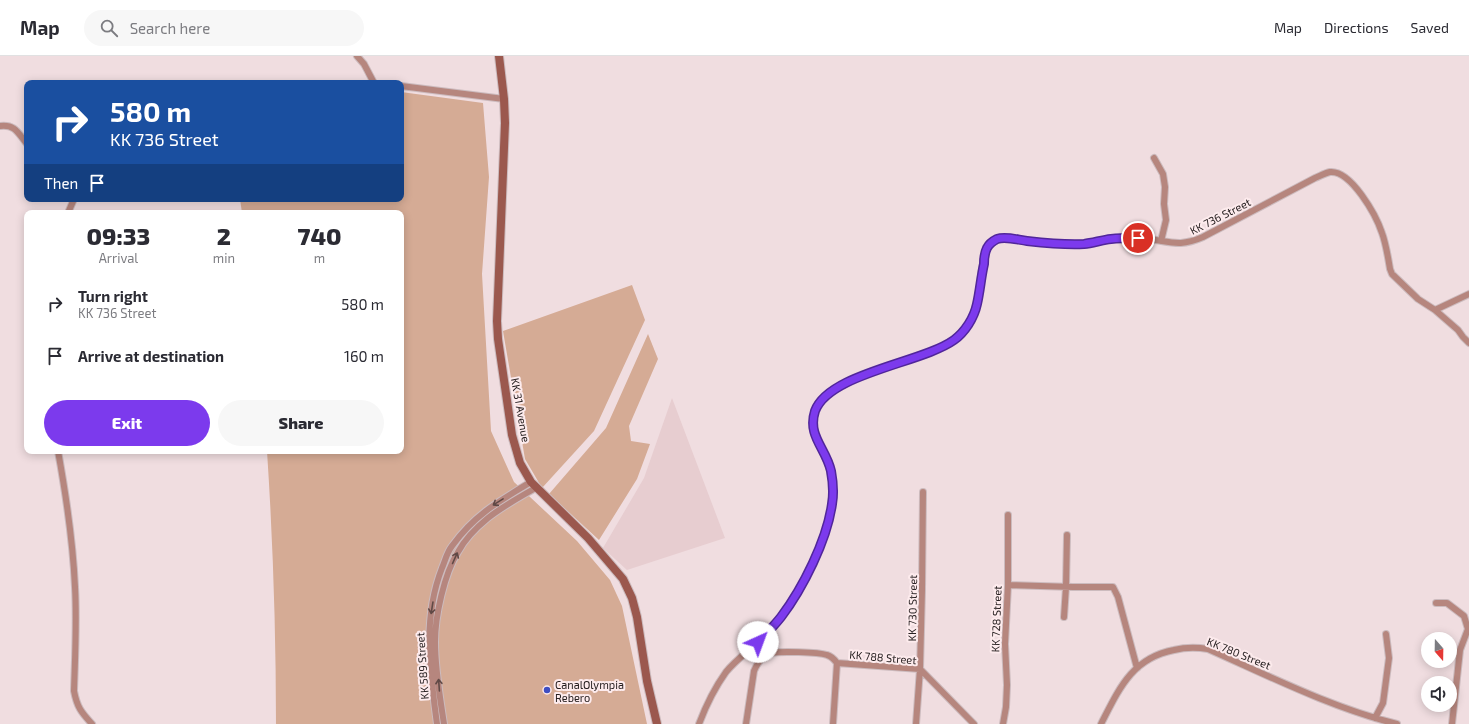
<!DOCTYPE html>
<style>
:root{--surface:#fff;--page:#f7f7f7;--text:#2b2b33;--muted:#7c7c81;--line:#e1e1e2;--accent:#7c3aed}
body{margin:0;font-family:"Exo 2",sans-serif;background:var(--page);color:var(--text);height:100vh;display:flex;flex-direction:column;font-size:15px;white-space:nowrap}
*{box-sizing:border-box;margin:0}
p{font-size:13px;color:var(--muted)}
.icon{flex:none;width:22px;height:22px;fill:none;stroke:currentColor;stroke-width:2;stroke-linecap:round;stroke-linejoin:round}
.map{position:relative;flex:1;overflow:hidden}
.sheet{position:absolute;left:24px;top:154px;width:380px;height:244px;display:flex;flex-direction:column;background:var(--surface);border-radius:8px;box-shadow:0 2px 10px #0003}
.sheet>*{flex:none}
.top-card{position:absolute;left:24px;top:24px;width:380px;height:122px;border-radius:8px;box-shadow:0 2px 10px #0003;background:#1a4fa0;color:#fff;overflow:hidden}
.needle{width:26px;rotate:160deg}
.buttons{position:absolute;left:1421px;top:576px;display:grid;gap:8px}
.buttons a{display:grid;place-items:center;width:36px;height:36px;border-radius:50%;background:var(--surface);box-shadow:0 2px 10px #0003;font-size:20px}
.pin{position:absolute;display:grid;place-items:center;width:34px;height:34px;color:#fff;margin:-17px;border:2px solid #fff;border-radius:50%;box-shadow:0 1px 4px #0007}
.me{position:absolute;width:44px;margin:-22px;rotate:43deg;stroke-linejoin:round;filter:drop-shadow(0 0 3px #0008)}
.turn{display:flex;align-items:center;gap:14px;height:84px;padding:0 20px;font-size:18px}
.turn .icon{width:52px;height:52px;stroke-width:2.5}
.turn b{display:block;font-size:28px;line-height:34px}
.then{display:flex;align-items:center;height:38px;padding:0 20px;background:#0003;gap:8px;font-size:15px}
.eta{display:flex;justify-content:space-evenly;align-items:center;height:68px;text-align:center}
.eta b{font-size:24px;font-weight:800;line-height:28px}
.primary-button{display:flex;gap:8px;margin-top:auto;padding:8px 20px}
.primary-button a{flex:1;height:46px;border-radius:24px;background:var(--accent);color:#fff;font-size:16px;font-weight:800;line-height:46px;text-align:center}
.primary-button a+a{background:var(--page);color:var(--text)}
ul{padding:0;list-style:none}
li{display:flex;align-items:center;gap:12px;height:52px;padding:0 20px}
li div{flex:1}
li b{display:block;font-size:15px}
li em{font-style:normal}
header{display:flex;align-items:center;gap:24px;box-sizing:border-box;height:56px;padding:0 20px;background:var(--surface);border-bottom:1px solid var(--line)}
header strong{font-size:19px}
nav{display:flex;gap:22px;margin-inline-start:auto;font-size:14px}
.search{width:280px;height:36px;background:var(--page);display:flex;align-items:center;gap:10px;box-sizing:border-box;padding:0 14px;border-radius:22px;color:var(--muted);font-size:15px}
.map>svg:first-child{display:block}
</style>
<header>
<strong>Map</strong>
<div class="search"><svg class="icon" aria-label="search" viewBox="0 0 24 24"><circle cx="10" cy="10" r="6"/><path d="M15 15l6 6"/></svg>Search here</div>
<nav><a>Map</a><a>Directions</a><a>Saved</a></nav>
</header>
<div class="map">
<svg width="1469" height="668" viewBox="0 0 1469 668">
<rect width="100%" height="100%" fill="#f0dde0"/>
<path fill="#e7cdd0" d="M672,342L725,482L627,514L603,492L644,422Z"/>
<path fill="#d5ab95" d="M401,36L483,47L489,121L482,218L491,375L514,426L577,485L610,524L622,550L647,668H276C276,577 273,486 267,395H401V157H242L240,143H401Z
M632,229L645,264L594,375L542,432L525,403L503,275Z
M648,278L658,303L629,370L631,385L650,388L637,423L599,484L549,438L606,372Z"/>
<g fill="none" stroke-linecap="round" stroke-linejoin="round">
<g stroke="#ccbbbe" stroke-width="8">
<path id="minor" d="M357,0L364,8L374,27
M401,30L504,43
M0,70C15,68 18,77 27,88
M1154,102L1163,118L1165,131L1164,148L1166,164L1161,185
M68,157L74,143
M1435,254L1458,274L1463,281L1469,287
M58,395C66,439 73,487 75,531C77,566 75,601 74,635C77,651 81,656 92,668
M1008,529L1073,531H1113L1118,541L1137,612
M1436,547H1447L1464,560L1468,573L1460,594L1452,668
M1064,561L1066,531L1067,479
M751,592L766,600
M1375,662L1383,647L1389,602L1386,578
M437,668C430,615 422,563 442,512C445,505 447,496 452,490C474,459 499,445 531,426
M444,668C440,641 435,614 435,586C435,561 444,518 458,496C465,483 477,471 488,462C503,450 520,441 537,431
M699,668C705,652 716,630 726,616C735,605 747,596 757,587C765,579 773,571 780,562C798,539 812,511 822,484C831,462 836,438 830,414C825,392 804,376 817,351C837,313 926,309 958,280C984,258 977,222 986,194C988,188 993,184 998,183C1009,180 1028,185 1040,186C1055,188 1071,189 1086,187C1099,186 1111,183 1124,182C1132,182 1141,182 1149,183C1172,186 1180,191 1203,181L1315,122C1320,120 1325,117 1330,116C1351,114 1376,159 1382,177C1386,188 1388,201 1390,213L1392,218L1418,243L1435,254L1469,238
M746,668L754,615C757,608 763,599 771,597C780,595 818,596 827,599C831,600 834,603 837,607L920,613L974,668
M833,668L837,607
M916,668L920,613L922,534L923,436
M1003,668L1006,651L1007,629L1005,588L1008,529V459
M1101,668C1119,633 1132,602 1174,594C1186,591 1196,591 1208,593C1269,620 1332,652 1397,668"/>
</g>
<g stroke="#ccbbbe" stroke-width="10">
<path id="secondary" d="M499,0L504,43L505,67L497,265L498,283L512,379L520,407L531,426L588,482L623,523L632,542L637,561L647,625L657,668"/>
</g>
<use href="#minor" stroke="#b6867e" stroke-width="6"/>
<use href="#secondary" stroke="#9b584e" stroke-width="8"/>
</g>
<defs><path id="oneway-shaft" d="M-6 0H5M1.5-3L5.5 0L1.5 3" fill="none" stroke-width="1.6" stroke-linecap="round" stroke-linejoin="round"/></defs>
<g stroke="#604946">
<use href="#oneway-shaft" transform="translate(498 446) rotate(148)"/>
<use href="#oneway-shaft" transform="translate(455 502) rotate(-66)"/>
<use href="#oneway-shaft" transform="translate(432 552) rotate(99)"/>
<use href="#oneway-shaft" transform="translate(439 629) rotate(-94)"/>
</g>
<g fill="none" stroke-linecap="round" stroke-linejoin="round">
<g stroke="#51269a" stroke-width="10">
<path id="route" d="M758,586C766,578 774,570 781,561C803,532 827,484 832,448C834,437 833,426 831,415C826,392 807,380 815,355C829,317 922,307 954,284C965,276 974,262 977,248C980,235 981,221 984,208C984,203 985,196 987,192C989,188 993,185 997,183C1006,180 1018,184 1027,185C1045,187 1066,189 1084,188C1093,187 1102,184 1111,183C1119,182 1129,182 1138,182"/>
</g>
<use href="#route" stroke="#7c3aed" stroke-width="7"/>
</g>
<circle fill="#3e4ec2" stroke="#fdebed" stroke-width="1.5" cx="547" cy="634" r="4"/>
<g text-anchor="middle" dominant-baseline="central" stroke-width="4" stroke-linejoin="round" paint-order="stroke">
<g font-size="11" fill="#272021" stroke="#fdebed">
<text transform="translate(1220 160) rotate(-27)">KK 736 Street</text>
<text transform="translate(521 354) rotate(80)">KK 31 Avenue</text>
<text transform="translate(912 552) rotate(-89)">KK 730 Street</text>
<text transform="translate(996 563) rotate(-88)">KK 728 Street</text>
<text transform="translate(1239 597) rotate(22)">KK 780 Street</text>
<text transform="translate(883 601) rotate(5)">KK 788 Street</text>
<text transform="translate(422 610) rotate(-94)">KK 589 Street</text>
</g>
<g font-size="11" fill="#272021" stroke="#fdebed" text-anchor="start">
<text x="555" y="628">CanalOlympia<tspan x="555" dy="13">Rebero</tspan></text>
</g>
</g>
</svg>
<div class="buttons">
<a><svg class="needle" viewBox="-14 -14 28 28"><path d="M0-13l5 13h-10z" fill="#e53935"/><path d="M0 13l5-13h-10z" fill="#7c7c81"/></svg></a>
<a><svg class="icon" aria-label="sound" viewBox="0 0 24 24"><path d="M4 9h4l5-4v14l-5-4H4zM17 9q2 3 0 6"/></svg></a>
</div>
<div class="pin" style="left:1138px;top:182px;background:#d93025"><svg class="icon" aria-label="arrive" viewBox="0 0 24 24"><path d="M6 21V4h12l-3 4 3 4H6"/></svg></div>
<svg class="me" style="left:758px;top:586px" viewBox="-20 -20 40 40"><circle r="19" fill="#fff"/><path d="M0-13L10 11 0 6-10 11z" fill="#7c3aed"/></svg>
<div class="top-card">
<div class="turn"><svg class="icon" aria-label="right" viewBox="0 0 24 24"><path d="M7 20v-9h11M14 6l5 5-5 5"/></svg><div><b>580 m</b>KK 736 Street</div></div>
<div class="then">Then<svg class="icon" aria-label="arrive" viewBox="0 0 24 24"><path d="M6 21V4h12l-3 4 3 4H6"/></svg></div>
</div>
<section class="sheet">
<div class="eta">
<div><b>09:33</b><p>Arrival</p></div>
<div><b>2</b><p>min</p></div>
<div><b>740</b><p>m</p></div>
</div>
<ul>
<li><svg class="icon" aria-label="right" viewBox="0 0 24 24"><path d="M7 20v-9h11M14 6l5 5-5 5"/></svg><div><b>Turn right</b><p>KK 736 Street</p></div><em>580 m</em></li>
<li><svg class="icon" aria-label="arrive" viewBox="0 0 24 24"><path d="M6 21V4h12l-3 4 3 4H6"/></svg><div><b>Arrive at destination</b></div><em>160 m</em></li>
</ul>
<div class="primary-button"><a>Exit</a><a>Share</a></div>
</section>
</div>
